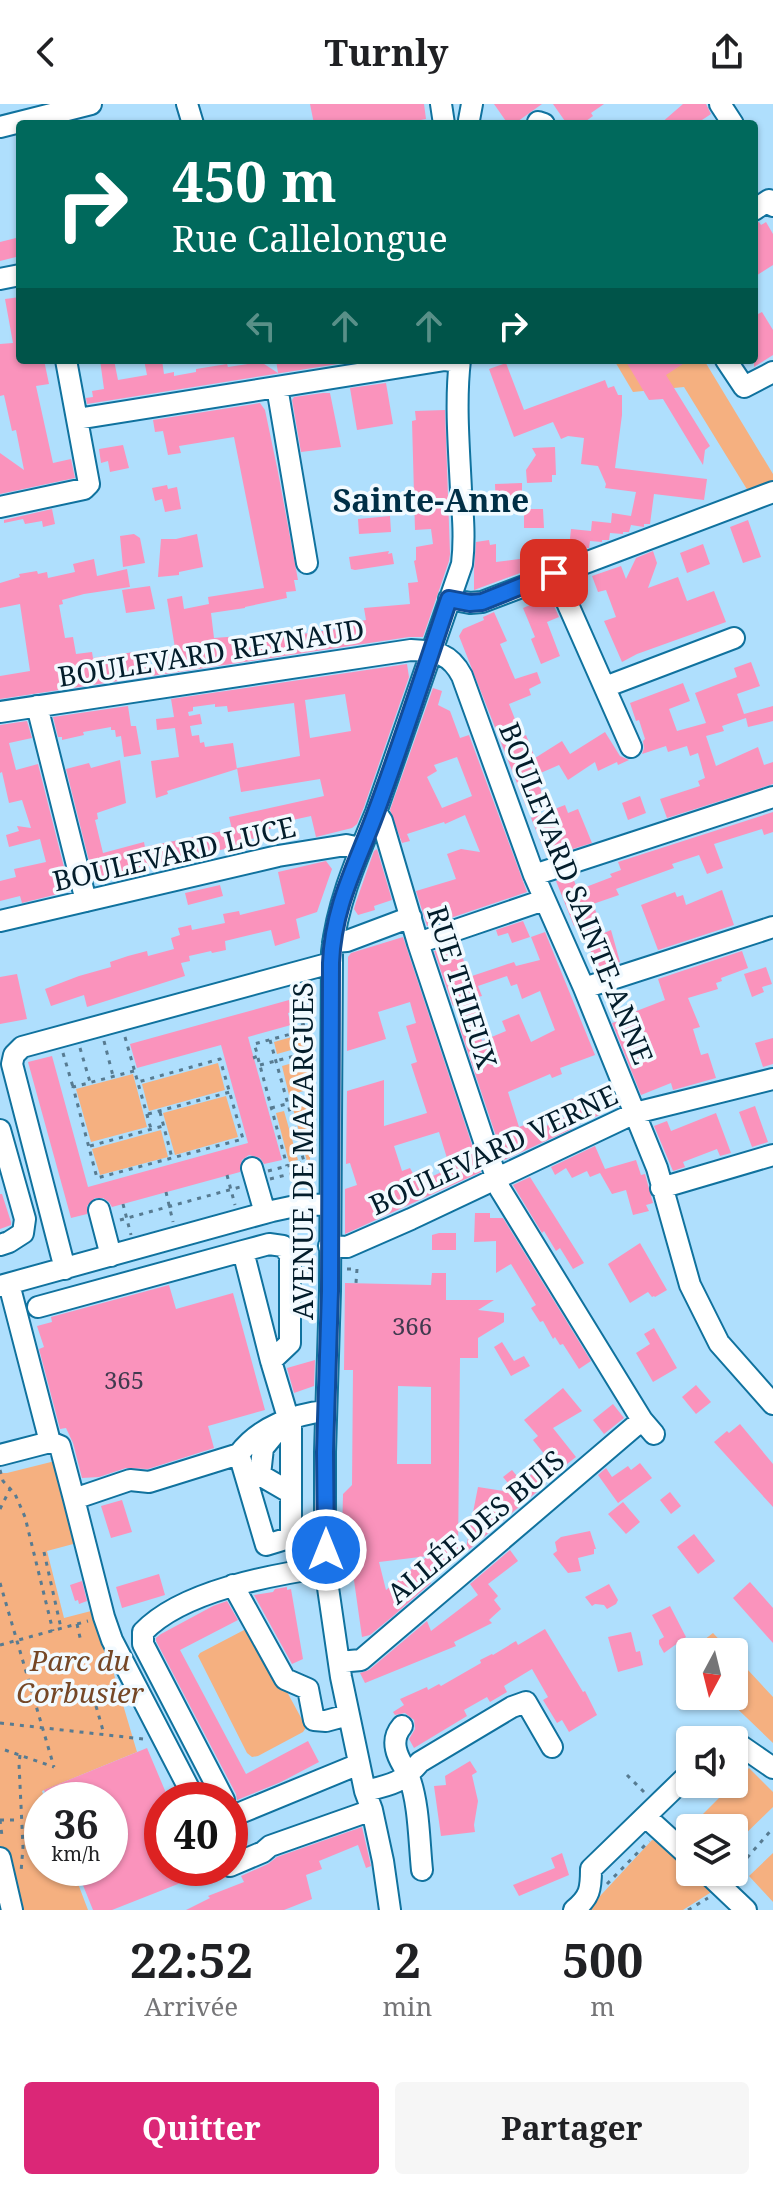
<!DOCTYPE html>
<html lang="fr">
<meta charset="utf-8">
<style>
:root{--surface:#fff;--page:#f6f6f6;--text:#202124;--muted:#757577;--accent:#db2777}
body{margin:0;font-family:"Noto Serif",serif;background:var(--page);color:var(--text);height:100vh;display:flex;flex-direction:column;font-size:30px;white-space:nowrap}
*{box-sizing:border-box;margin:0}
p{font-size:26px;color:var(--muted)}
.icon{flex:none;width:44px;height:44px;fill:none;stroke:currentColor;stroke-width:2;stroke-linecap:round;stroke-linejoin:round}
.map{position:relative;height:1806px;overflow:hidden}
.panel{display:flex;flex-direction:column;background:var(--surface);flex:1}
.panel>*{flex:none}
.top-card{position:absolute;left:16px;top:16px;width:742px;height:244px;border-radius:8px;box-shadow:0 2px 6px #0004;background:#00695c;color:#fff;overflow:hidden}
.needle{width:52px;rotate:187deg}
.fabs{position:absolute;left:676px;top:1534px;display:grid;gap:16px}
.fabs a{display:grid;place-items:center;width:72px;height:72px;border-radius:8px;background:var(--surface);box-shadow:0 2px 6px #0004;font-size:40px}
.speed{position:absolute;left:24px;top:1678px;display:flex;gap:16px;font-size:40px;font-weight:700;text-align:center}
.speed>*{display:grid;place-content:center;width:104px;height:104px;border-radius:50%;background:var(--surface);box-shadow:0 2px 6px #0004;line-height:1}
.speed small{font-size:20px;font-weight:400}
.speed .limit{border:12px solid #d22;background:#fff;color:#111}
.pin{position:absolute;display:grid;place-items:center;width:68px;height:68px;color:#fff;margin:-34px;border-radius:16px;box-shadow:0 4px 12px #0006}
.me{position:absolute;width:88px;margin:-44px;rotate:0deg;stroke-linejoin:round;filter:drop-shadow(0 0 6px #0008)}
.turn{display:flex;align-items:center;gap:28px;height:168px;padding:0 24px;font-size:36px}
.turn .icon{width:104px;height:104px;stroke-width:2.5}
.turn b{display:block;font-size:56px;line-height:68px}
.lanes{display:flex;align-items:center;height:76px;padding:0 24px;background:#0003;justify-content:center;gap:40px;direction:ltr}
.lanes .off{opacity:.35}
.eta{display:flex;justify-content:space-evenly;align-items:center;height:136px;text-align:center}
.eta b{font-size:48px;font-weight:700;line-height:56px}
.primary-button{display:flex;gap:16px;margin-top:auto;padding:16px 24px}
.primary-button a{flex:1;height:92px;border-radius:8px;background:var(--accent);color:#fff;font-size:32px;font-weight:700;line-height:92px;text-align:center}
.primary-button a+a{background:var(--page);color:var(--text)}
header{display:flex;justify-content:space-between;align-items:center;height:104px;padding:0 24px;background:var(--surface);font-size:36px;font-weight:700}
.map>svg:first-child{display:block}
</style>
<header><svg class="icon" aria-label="back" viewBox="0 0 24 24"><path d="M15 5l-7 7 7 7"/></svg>Turnly<svg class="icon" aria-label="share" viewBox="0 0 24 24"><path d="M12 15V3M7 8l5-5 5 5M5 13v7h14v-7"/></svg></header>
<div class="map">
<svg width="773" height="1806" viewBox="0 0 773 1806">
<rect width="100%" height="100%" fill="#afdffd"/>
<path fill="#f5b080" d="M614,256H704L773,370V377L748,387L684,283L633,288Z
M310,922L309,941L277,950L274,938L306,929L305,924Z
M311,954V985L289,991L282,962Z
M218,959L225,986L149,1007L142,980Z
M133,970L147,1023L91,1038L76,985Z
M226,992L238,1033L175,1051L163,1009Z
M310,1000V1061H308L293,1005Z
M284,1007L298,1056L289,1058L276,1009Z
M161,1026L168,1053L100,1071L92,1045Z
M55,1357L77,1439L47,1447L64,1514L95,1506L137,1648L42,1687L45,1696H42V1764H72L88,1806H0V1369H7Z
M246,1525L254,1527L305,1621V1625L303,1628L258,1652L252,1653L247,1649L198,1552L200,1549Z
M713,1529L731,1548H690V1560L682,1553Z
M734,1551L773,1593V1639L724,1592H734Z
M749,1664L773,1688V1703L734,1741V1724H691L690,1723Z
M652,1736L661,1737L690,1765V1768H693L713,1787L683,1806H590L601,1791Z
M773,1749V1798L749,1772Z"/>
<path fill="#fa93bc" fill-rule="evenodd" d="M310,0H424L426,15L400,20H314Z
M494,0H542L514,20H508Z
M553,0H604L591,9L593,12L582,20H567Z
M683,0H706L711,10L696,20H660Z
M759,118L761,121L766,118L773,130V161L754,173V119Z
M20,133V152L0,157V138Z
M20,193V256H44L49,280L36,282L53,359L71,355L75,374L0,390V349L24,366L16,326L12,327L4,291L0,292V240L13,239L5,195Z
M762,208L773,226V251L754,263V212Z
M100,256H114L118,276L147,271L144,256H162L164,270L174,268V272L196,268V265L227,260L228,263L261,258L278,269L276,256H343L344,259L87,300L86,294L93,293L92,287L104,285Z
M625,256H689L666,271L710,342L705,346L703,361L663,295L649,296Z
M506,259L524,306L605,276L608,284L614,282L618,291H622V311L615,364L707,375L704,396L654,390L650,420H644V423L631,421L629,428H623V430L610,429L609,436H602V438L590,437L589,444H583L582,446L569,444L571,425L591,427L592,417L611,419L612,409L631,412L636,388L605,384L606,380L598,362L581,360L584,334L568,332L561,335L553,318L514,333L489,265Z
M386,279L393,320L357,326L350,284Z
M323,289H330L341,343L301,348L292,296L294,293Z
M260,299L265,306L278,368L298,476H294L296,487L286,488L287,494L245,503V504L211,509L214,534L240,532L242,539L281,533V530L302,527V530L350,523L349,519L366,516L364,504L410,500L408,479L418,478L414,457L416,456V443L433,440L431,425L415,426L412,317L416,316L415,307L445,306L450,450L449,457L423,533H409L0,595V572L30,567L20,500L0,504V479L20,473L19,470L37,467L38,470L47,468L48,474L75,468L73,460L94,455L97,472L127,465L130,483L84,490L62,496L63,500L59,501L65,534L73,533L76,550L92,548L93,554L134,548L136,561L161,563L158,547L175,544L167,495L182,492L184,505L209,500L208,493L264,484L234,333L179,342L181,349L168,351L163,327L155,328L153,316Z
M123,341L129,364L110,368L108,357L101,359L99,345Z
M555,343L556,371H552V378L527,379L526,366L536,351L532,344Z
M522,379V405L496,406L495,380Z
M167,381L168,385L177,383L181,405L165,408L162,395L155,397L152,384Z
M52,405L55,420L43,423L42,417L25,420L23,415L4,419V416Z
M524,405H543L544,424H524Z
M390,412L391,428L359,430L358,415Z
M748,416L761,453L743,459L730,423Z
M134,430L140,434L145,459L123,463L120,432Z
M197,430L203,463L179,468V471L158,473L161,435H176Z
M489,436L490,441L496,440V458L534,453L542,461L474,486V466L476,438Z
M703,440L710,460L687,469L680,449Z
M389,447L388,450L392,449L394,460L355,466L351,465L349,453Z
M653,447L657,459L648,484L678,473L687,497L714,487L726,518L637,550L622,558L604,517L616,513L606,486L598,488L592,472L621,462L626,475L636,454Z
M150,482L155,505L126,509L122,486Z
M550,493L559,513L547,518L560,552L541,560L531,535L535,533L523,504Z
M494,508L507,537L500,540L515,575L537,568L541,579L529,585L531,591L509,600L522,633L526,631L535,654L562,637L570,650L605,628L620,652L629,656L618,661L617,658L598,667L595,658L568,676L559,661L536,671L543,692L526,702L459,532L463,525L484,516L483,513Z
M751,558L760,582L737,590L744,610L773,602V617L748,623L746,614L722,622L724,627L706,632L716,662L758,643L764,661L773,658V680L667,714L660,695L700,682L698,677L705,674L698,649L690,652L687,642L668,648L666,642L642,650L644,644L643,637L645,635L639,616L636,617L630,599L683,579L690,597L669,605L677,627L706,619L695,589L737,573L734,564Z
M407,560L409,573L364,703L357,720L352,724L316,733L311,712L288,717V720L259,728L260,733L242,737V741L186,754L185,751L162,757V759L128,767L129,770L94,777L66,665L89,659L91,664L120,656L126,699L97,709L98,715L95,716L103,749L144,738L145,743L232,725L229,713L324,692L320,675L241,688L237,664L300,652L294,599L228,608L227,602L215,603V600L193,603V607L188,608L189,612L200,610L202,620L190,622L192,632L199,631L200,639L204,638L205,643L233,639L237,665L167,687L168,690L156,694L151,657L179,653L175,624L157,626L156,615L174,613L171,595ZM345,590L351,627L310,634L305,596Z
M433,584L442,587L438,601L450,607L460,634L469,631L527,788L427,822L416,787L456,775L447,750L461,745L480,748L465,711L445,720L444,718L407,730L410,737L402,739L390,706ZM457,653L472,692L442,704L427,673L437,667L434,661Z
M128,602L131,622H136L141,650L124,653L121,632L116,633L115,626H111V623L83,628L84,631L62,636V633H58L53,613Z
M27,617L32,634L9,639L16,666L38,660L70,787L22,799L20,792L0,797V777L16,773L14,765L46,758L40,735L9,743L6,731L19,727L17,722L31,724L22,696L9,699L2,668L0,669V621Z
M640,692L646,709L628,716L622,699Z
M565,701L568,709L578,705L592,739L547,753L531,714Z
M773,708V728L764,731L762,725L714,740L723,764L707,770L699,751L672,760L674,764L616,785L619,791L593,800L604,829L611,826L620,858L598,866L580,820L574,822L556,777L572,772L578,786L612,773L610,770L621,766L618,758Z
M377,745L392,796L374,802L375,806L358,811L354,805L356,798L374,747Z
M326,757L332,765L317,808L296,815L300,834L275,842L271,826L225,837L226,846L212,849L211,847L189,852L190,857L181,859L185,872L87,903L84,891L51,902L45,885L79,872L111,863L110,858L128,852L147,847L148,852L174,845L171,834L180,831L178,824L191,821L192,826L225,819L223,810L239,807L240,811L285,800L278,768Z
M220,781L223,792L188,801L185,789Z
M722,786L734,821L658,846L641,801L675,788L677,793L683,791L686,801Z
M523,817L530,833L512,839L508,829L498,832L496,826Z
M545,828L595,951L560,964L562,970L552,974L550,970L508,988L519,1023L538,1016L542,1024L567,1012L562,999L581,992L585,1003L602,1010L571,1023L572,1025L504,1056L459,922V912L455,901L453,902L434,847L458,839L469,873L514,858L516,862L540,856L531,833ZM507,872L511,882L517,880L522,895L540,887L555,926L531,938L519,910L502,917L506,927L482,937L474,915L484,911L478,893L482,892L478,882Z
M403,833L481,1068L345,1130V1085L357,1081L350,1059L346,1060L347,987L384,976V1022L427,1009L411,960L417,958L406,922L416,919L410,898L378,908L386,935L347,947L348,853L351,849ZM439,1028L450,1064L418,1079L410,1064L402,1067L394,1042Z
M742,847L748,864L721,874L722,877L716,879L718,885L688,894L700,923L693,925L701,951L708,949L716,974L673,986L671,979L641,991L612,919L621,916V913L665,896L658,875Z
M766,863L772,880L762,883L764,888L752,893L744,870Z
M17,870L27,915L0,920V873Z
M289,896L292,908L288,909L291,921L248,933L282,1056L264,1060L260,1054L249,1051L242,1056L240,1068L112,1103L109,1098L103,1094H95L87,1102V1110L71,1114L28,958L52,952L88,1083L248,1039L221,941L137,964L130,940Z
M773,934V960L763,963L755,939Z
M755,1002L768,1038L752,1043L739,1008Z
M716,1009L731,1049L720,1052L717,1045L683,1058L685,1063L673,1067L654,1022L667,1017L671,1027Z
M595,1042L605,1065L636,1056L641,1071L645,1070L653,1099L646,1101L649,1107L633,1111L626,1086L612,1090L600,1069L590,1073L587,1067L572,1074L566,1064L555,1071L551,1063Z
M530,1073L584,1159L573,1165L560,1144L556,1147L544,1127L542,1129L513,1081Z
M0,1090H2L11,1118V1121L0,1125Z
M475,1109H490V1114H503L591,1257L579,1265L563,1240L560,1241L555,1233L553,1235L543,1217L540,1218L531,1204L536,1201L511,1160L496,1169V1137L474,1138Z
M439,1129H456V1146H432V1131Z
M640,1139L667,1186L655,1193L654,1192L652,1193L648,1188L630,1199L608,1160Z
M432,1169H446V1196H494L478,1206L504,1209V1218L478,1234V1254H460L458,1450L433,1471L435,1473L429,1477L431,1479L392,1513L370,1531L362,1533L348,1434H342L343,1390L352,1381L353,1266H344L345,1179L431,1181ZM398,1282L431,1283V1360H397ZM428,1452L386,1486L379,1458Z
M169,1181L176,1205L233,1189L265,1306L208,1322L214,1344L148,1365L126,1364L99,1373L82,1374L73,1339L66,1324L60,1325L39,1245L44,1243L37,1222L52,1218L51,1213Z
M654,1224L677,1264L653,1278L636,1249L650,1240L644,1230Z
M502,1238L514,1257L524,1252L530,1262L511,1272L494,1243Z
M315,1256L314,1282L294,1289L287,1264Z
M696,1281L711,1298L696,1310L682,1293Z
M563,1284L582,1307L553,1324L576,1353L544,1378L546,1380L465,1449L478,1383L516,1389L503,1373L512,1366L522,1378L549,1356L533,1336L538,1332L524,1316Z
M613,1300L624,1314L604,1330L593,1316Z
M740,1320L773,1360V1403L714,1338L727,1327L729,1329Z
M640,1359L652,1374L618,1399L598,1371L606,1364L612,1373L628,1362L631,1366Z
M670,1388L681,1402L671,1410L660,1396Z
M122,1396L132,1428L111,1434L101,1402Z
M623,1398L640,1418L626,1430L608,1410Z
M590,1427L596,1445H594V1450L578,1454L581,1467L568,1469L553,1450L557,1447L555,1438L561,1433Z
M694,1430L715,1457L698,1470L677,1443Z
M510,1446L518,1457L488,1480L498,1492L494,1496L501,1505L489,1516L492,1519L454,1538L456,1542L365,1579L360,1569L369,1566L427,1517L431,1527L478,1491L470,1480Z
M159,1470L165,1491L122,1504L116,1483Z
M82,1477L87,1497L79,1500L78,1496L75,1497L70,1481Z
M750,1478L773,1504V1539L733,1494Z
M609,1480L618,1496L616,1500L607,1505L604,1501L595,1500L592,1502L585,1493Z
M287,1483V1486L291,1485L303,1555L292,1560L254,1491L273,1488L275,1485Z
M227,1497L238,1516L180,1546L246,1670L308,1637L319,1658L281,1678L237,1696L236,1690L156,1537V1534L161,1530L213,1502Z
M670,1502L686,1533L664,1549L659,1540V1536L664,1533L652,1511Z
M545,1525L583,1588L585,1587L597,1611L569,1628L562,1616L557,1619L543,1596L548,1593L532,1565L504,1582L507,1588L490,1598L487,1593L464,1606L467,1612L414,1644L409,1635L415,1625L414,1616L405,1609L395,1611L393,1608L404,1601L400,1595L427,1583L428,1586L439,1580L441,1582L481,1559L480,1556L492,1550L493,1551L516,1537L518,1541Z
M631,1528L636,1548L640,1547L643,1561L618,1568L608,1533Z
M147,1644L169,1696H162V1764L216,1765L112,1806H93L76,1764H110V1696H48L44,1686Z
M470,1657L477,1668L472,1671L478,1697L474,1721L475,1728L441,1732L434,1682L446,1681L445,1672Z
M362,1723L371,1762L366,1764L358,1741L319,1757L322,1765L306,1771L312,1795L284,1806H186L210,1794L208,1792L244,1778L241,1772L268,1760L277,1753Z
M562,1749L569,1771L519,1792L513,1781L555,1764L551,1754Z"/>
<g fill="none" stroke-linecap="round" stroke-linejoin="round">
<g stroke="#10729e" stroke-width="24">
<path id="minor" d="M187,0L193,20
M441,0L444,20
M720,0L733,20
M469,16L472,0
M538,18L544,20
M0,23L91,0
M754,106L769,96L773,102
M0,175L20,171
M726,256L744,283L773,268
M277,283L307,459
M77,315L445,256L460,258
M0,403L84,385L89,380L66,256
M554,469L631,643
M449,495L470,499L482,498L773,388
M605,583L734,534
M37,602L86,797
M0,608L411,546C436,547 450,549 462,572L534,771L584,884L657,1064L690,1181L719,1239L773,1300
M376,708L382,717L418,839L500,1085L642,1316L654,1330
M534,771L773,693
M0,817L278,752L346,741L360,744
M333,838L347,837L411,813
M418,839L544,796
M584,884L773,823
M0,1026L25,1115L23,1129L9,1138L0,1141
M252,1064L265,1109
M661,1084L773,1051
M99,1106L111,1152
M329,1142L347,1143L411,1115L635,1009L773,975
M243,1147L269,1140L283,1142L290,1151V1239L271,1257
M65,1165L12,960L14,951L22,943L331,859
M0,1182L272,1107L300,1101L330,1100
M38,1203L243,1147L271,1257L286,1307L291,1315V1434
M277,1327L263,1344L260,1371L291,1389
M50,1338L60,1342L74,1395L130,1376L149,1378L239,1350
M0,1351L50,1338L9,1180
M74,1395L104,1513L112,1536L195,1696
M326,1430L299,1431L266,1441L239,1350C259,1323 295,1310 326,1307
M233,1481L285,1575L308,1585L314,1616L326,1617L348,1611
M339,1558L361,1556L642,1316
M402,1622C396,1629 394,1636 396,1645C398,1656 405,1663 409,1673C419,1699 419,1737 422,1766
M734,1637L773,1664
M365,1687C391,1681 402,1679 420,1658L512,1603L526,1598L552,1643
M224,1696L143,1540V1528C182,1487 271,1471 325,1463
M230,1707L233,1710L240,1709L359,1660
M646,1713L690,1753
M0,1754L12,1806
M230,1762L263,1748L270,1742L372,1706
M706,1768L746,1806
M390,1806L383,1757L372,1706L365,1687L341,1573L325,1463V1348L330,1187L332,848C337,799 357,754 376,708L462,460C465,435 463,411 461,386C459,343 455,298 460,256
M574,1806C590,1793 591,1785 591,1765L690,1669"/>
</g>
<path stroke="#577b91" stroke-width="3" stroke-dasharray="4 6" stroke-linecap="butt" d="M301,921L316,918
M125,933L151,1025
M270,936L310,1079
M104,937L113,972
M80,944L90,978
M63,949L73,983
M253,954L258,952L254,940L302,927L291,887
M258,954L287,1062
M260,961L314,947
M134,967L73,983L97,1074L243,1035L220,955L138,978
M271,1004L314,993
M160,1008L172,1054
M148,1010L230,988
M90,1042L163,1022
M268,1067L303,1058
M227,1071L235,1101
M270,1075L306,1066
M166,1088L173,1118
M123,1100L131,1131
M120,1116L240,1083
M303,1117L309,1123L313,1130
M347,1165H357L356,1179
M0,1366L3,1377L15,1390L25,1413L53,1527
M0,1405L10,1385
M44,1448L61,1524
M0,1479L54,1663
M77,1520L81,1538
M0,1541L88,1517
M33,1593L51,1587
M96,1602L104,1630
M0,1619L143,1635
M5,1646L54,1663
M20,1651L19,1660L23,1743L21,1768
M627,1671L646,1690
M0,1716H20
M0,1716L2,1732H0
M734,1769L773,1724
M607,1780L649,1737
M688,1806L708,1794"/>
<use href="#minor" stroke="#fff" stroke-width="20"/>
</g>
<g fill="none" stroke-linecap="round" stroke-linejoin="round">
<g stroke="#114b97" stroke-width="20">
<path id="route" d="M326,1446L325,1348L330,1187L331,859C333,802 357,760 376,708C402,638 425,566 449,495L470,499L482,498L554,469"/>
</g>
<use href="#route" stroke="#1a73e8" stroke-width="14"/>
</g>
<g text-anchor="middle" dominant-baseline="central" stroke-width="7" stroke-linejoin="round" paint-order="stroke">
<g font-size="24" fill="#413a4f">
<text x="412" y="1221">366</text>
<text x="124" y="1275">365</text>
</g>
<g font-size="28" fill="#031d2b" stroke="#f2faff">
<text transform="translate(211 548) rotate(-9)">BOULEVARD REYNAUD</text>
<text transform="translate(174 749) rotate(-13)">BOULEVARD LUCE</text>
<text transform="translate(577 789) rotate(68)">BOULEVARD SAINTE-ANNE</text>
<text transform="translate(463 883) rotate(72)">RUE THIEUX</text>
<text transform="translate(493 1045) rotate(-25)">BOULEVARD VERNE</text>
<text transform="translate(302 1047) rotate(-90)">AVENUE DE MAZARGUES</text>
<text transform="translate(475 1422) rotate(-40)">ALLÉE DES BUIS</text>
</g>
<g font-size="28" font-style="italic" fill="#754726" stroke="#f2faff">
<text x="80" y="1556">Parc du<tspan x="80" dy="32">Corbusier</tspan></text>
</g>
<g font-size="32" font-weight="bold" fill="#002f46" stroke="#f2faff">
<text x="431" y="395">Sainte-Anne</text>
</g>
</g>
</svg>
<div class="fabs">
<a><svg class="needle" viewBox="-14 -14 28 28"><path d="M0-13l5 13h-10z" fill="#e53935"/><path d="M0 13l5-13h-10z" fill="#757577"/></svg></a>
<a><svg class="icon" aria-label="sound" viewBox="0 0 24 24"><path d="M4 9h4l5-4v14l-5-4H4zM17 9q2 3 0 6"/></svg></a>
<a><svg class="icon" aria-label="layers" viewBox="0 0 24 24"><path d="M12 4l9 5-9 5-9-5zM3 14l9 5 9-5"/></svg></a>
</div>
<div class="speed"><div>36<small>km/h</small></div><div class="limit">40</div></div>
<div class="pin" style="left:554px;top:469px;background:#d93025"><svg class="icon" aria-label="arrive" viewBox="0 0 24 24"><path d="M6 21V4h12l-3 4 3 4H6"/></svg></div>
<svg class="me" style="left:326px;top:1446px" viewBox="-20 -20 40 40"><circle r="17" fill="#1a73e8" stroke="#fff" stroke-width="3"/><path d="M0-11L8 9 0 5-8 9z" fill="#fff"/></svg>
<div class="top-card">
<div class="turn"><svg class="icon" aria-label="right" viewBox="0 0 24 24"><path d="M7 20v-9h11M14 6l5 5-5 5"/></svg><div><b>450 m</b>Rue Callelongue</div></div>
<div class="lanes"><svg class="icon off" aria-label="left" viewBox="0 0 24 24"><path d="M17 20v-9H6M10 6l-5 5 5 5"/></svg><svg class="icon off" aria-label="ahead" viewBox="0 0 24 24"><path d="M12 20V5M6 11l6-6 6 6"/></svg><svg class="icon off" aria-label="ahead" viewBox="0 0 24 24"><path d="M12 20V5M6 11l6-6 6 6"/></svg><svg class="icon" aria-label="right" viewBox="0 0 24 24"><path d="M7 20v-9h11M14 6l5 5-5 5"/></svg></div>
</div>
</div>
<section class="panel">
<div class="eta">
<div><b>22:52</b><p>Arrivée</p></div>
<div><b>2</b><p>min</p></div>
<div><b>500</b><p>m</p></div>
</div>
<div class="primary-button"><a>Quitter</a><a>Partager</a></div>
</section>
